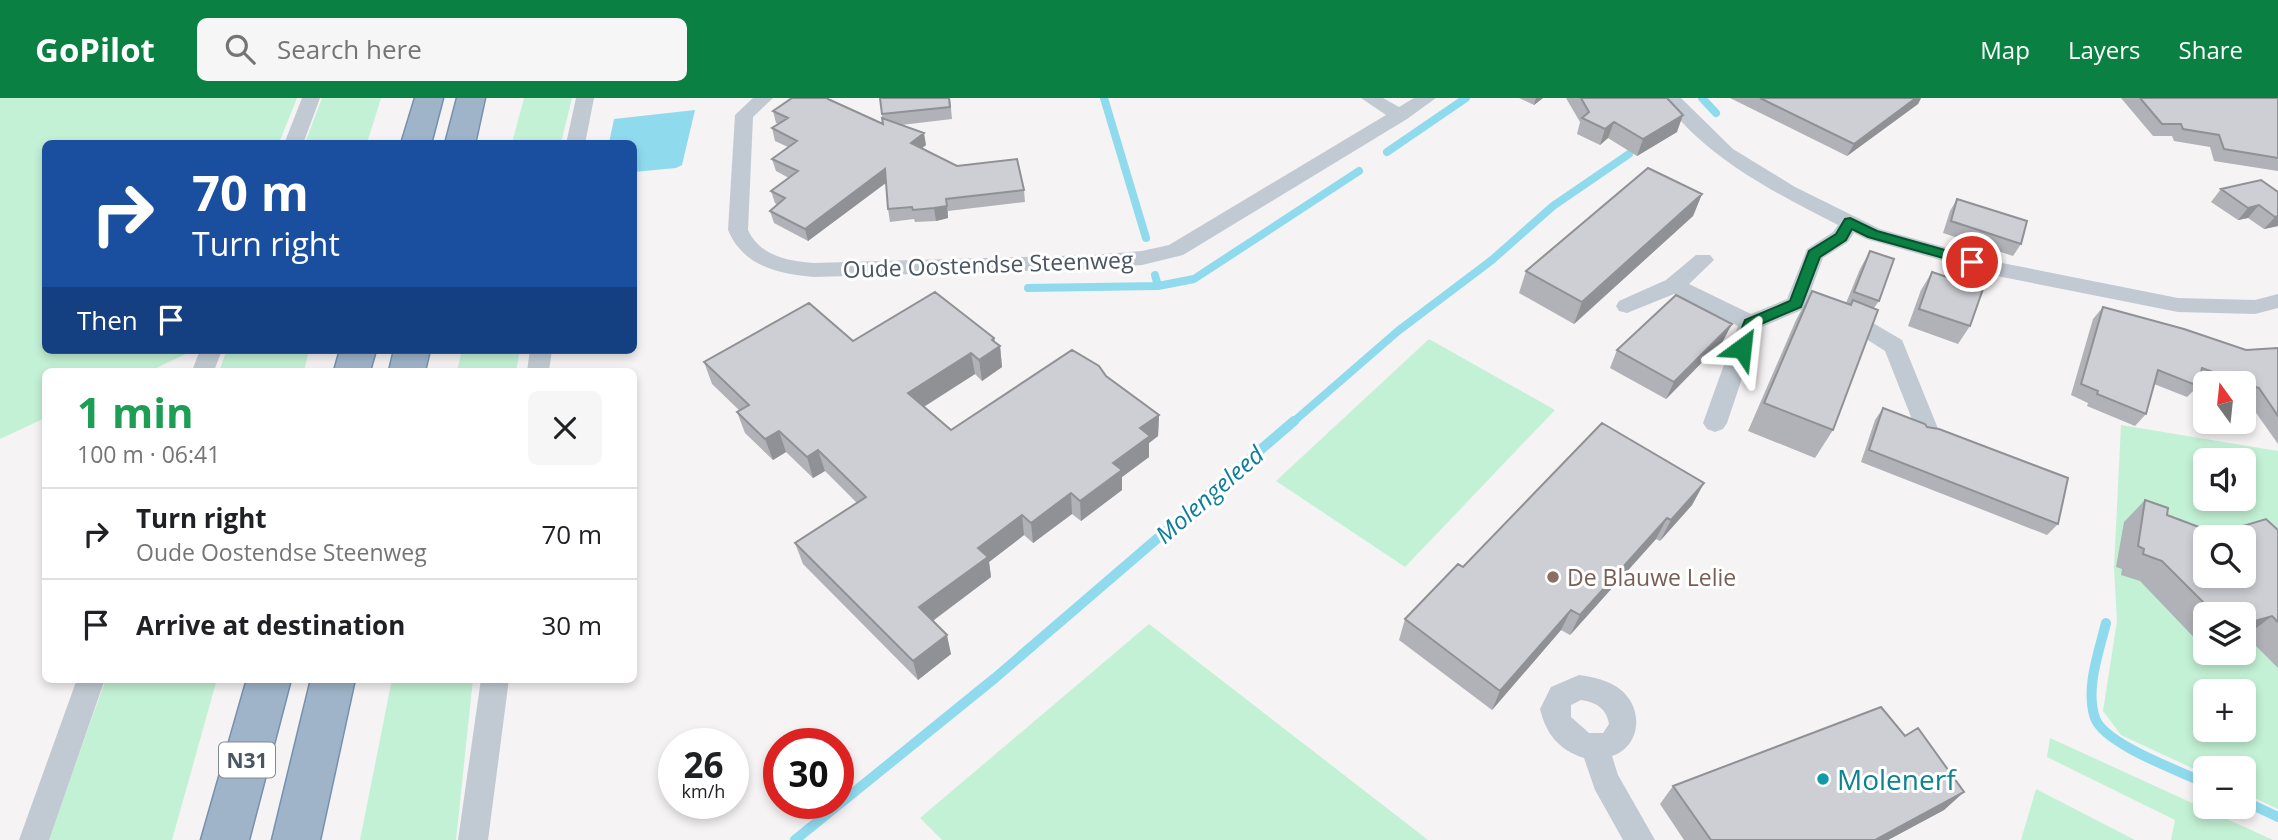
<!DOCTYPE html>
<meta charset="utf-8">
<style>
:root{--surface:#fff;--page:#f6f6f6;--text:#202124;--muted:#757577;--line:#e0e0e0;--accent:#0b8043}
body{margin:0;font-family:"Open Sans",sans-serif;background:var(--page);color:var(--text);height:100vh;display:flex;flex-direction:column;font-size:26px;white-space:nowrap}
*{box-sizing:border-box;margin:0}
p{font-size:23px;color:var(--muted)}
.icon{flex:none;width:38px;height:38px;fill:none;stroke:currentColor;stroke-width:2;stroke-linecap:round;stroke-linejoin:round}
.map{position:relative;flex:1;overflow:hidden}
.sheet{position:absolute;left:42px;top:270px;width:595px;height:315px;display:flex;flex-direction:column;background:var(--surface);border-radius:10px;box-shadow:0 4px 10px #0003}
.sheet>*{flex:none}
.hud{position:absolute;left:42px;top:42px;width:595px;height:214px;border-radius:10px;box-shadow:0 4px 10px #0003;background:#1a4fa0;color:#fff;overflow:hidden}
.needle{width:46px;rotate:345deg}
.tools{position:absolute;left:2193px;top:273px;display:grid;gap:14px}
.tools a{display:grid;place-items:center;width:63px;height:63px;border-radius:10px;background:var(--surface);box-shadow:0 4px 10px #0003;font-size:35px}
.speed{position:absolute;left:658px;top:630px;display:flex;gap:14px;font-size:35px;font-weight:700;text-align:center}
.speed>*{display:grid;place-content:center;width:91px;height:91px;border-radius:50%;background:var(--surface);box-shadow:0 4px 10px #0003;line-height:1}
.speed small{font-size:18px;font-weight:400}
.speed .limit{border:10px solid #d22;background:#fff;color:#111}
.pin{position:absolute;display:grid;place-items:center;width:60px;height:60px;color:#fff;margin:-30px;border:4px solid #fff;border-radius:50%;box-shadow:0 2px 7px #0007}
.me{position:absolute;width:77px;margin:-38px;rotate:30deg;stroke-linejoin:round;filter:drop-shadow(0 0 5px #0008)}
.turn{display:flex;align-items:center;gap:24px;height:147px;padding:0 35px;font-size:32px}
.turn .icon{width:91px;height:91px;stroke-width:2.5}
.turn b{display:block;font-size:49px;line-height:60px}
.then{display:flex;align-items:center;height:66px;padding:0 35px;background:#0003;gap:14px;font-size:26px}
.round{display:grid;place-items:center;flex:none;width:74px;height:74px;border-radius:10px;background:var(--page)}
.headline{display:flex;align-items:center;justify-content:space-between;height:119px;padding:0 35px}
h1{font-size:42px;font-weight:700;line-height:52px;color:#1e9e55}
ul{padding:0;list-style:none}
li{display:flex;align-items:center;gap:21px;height:91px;padding:0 35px;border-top:2px solid var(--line)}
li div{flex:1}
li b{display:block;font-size:26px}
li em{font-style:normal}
header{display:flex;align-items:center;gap:42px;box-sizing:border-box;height:98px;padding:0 35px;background:var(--accent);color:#fff}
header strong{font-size:33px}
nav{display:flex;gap:38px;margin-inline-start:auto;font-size:24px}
.search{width:490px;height:63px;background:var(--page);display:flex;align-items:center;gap:18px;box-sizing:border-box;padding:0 24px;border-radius:10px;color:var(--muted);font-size:26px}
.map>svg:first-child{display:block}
</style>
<header>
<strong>GoPilot</strong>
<div class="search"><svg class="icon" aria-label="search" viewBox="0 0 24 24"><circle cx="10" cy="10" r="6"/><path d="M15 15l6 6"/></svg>Search here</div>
<nav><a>Map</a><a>Layers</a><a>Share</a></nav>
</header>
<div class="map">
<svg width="2278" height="742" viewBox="0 0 2278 742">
<rect width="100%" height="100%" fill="#f5f3f3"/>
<path fill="#c3f1d5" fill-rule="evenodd" d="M0,0H297L279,45L46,46V252H194L150,273H46L45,320L0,341Z
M322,0H381L367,45H305Z
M524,0H572L561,45H512Z
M1429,241L1555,312L1405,469L1276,383Z
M227,252H309L304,273H219Z
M462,252H520L516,273H457Z
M2121,327L2278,353V711L2244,695V670H2205V676L2121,637L2103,613L2117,523L2114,470ZM2205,362H2244V401H2205ZM2205,439H2244V478H2205ZM2205,516H2244V555H2205ZM2205,593H2244V632H2205Z
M1149,526L1428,742H942L920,720Z
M106,581H217L172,742H48Z
M392,581H473L456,742H360Z
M2050,640L2273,742H2171L2175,722L2047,659Z
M2036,691L2135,742H2136H2021Z"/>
<path fill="#90daee" d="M695,12L682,67L676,70L634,74V46L609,45L614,21Z"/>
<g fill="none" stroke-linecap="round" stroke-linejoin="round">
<path stroke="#90daee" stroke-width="8" d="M1104,0L1146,140
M1702,0L1716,15
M1387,54L1466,0
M1158,188L1194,181L1359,73
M1028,190L1158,188L1155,177
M1292,325L1398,233L1492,162L1553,108L1629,56"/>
<path stroke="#90daee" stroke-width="10" d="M2106,525C2099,554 2085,590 2095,620C2104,646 2180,673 2205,685
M2244,703L2278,719
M795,742L995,580L1294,323"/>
<g stroke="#7690ad" stroke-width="3">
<path id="trunk" d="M415,0H443L431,46H401Z
M457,0H485L475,46H445Z
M340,252H376L370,273H334Z
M394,252H430L425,273H389Z
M247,581H291L249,742H201Z
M311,581H355L320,742H272Z"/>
</g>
<path fill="#c1cad2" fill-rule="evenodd" d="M302,0H320L303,46H284Z
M576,0H594L585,46H566Z
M753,0H773L753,19L748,132C760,158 788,163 814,165L1091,157L1142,153L1169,147L1386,17L1361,0H1383L1399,9L1414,0H1436L1407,21L1183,157L1142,167L1091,171L814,179C778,176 743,168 728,132L735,17Z
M1662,0H1681L1733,51L1795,89L1880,131L1997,164L2178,200L2255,202L2278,196V210L2255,216L2178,214L1997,178L1866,141L1854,135L1848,144L1823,160L1804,211L1759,230L1727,325L1723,331L1715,334L1707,331L1703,325L1738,228L1674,196L1627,215L1619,213L1616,208L1619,203L1666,182L1696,157H1710L1714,162L1689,186L1751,216L1787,201L1807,151L1833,134L1838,127C1774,94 1705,60 1662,0Z
M1840,213L1873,225L1902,242L1939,333L1935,339L1927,342L1919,339L1885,253L1857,235L1832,226L1829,221L1832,216Z
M200,252H222L214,273H192Z
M530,252H552L549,273H527Z
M1579,577C1593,579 1609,582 1621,592C1644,611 1641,648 1612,658L1618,677L1655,742H1623L1595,692L1584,660C1559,652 1546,636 1540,611L1551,589ZM1581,602C1596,604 1607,611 1609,626L1603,635H1589L1571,619V607Z
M77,581H105L49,742H19Z
M481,581H509L488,742H458Z"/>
<use href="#trunk" fill="#9fb4c9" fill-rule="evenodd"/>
</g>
<path fill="#b0b2b7" d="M880,0H950L952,21L901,27L926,47L922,50L957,68L1024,92L1025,104L948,113V120L936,123L915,124L914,121L890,124L888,111L886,85L808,143L774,125L770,113L778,107L775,105L771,93L789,80L776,73L772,61L788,49L775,43L772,30L779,26L776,25L773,13L883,26Z
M1519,0H1543L1534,7Z
M1566,0H1667L1677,34L1637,58L1608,40L1600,47L1577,36L1580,24Z
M1730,0H1921L1918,6L1847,58Z
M2121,0H2278V73L2214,63L2210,49L2174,43L2172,38H2153Z
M2221,91L2278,94V128L2264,131L2248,120L2238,122L2211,104Z
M1702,96L1693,118L1574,226L1519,195L1526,173Z
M1957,101L2021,146L2013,158L1943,135L1950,113Z
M1870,153L1879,203L1874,210L1833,332L1815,360L1748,333L1796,222L1812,193L1846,205L1860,171Z
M1932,174L1970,228L1958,246L1908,228L1921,192Z
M2103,209L2246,252L2278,250V346L2247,302L2244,301V285H2205V287L2199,285L2198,288L2187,299L2154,286L2146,316L2135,328L2087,308L2088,305L2071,297L2093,221Z
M994,240L995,244L1000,248L1002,269L982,283L975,276L924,309L951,332L1106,278L1159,317L1158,338L1149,345V359L1122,379V392L1081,423L1072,416L1033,445L1024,437L989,464L991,479L933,523L951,556L918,582L803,466L795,445L857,405L825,373L813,380L786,354L773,362L745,335L737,314L740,313L712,286L704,264L853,243Z
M1723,243L1666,301L1610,270L1617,252Z
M1883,310L1927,329L2058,426L2047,437L1861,364L1875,322Z
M1704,385L1692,407L1660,443L1656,441L1570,537L1561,532L1492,612L1399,542L1405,521L1463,469Z
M2145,402L2167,417L2212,434L2220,435L2278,432V570L2246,538L2244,539V516H2205V550H2204L2140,483L2121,477L2122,471L2116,469L2124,424Z
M1905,638L1964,694L1944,712L1888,742H1684L1660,706L1673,688Z"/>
<path fill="#909195" d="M1536,0H1543L1534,7Z
M1916,0H1921L1918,6L1847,58L1854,46Z
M1683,17L1677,34L1637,58L1643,41Z
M1614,24L1608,40L1600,47L1605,31Z
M924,35L926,47L913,57L911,45Z
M885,71L887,84L808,143L805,131Z
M1702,96L1693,118L1574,226L1582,204Z
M2259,107L2248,120L2238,122L2248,110Z
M947,108L948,120L936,123L934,110Z
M2278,118V128L2264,131L2275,119Z
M1732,226L1723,243L1666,301L1674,284Z
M994,240L996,251L1000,248L1002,269L982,283L979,262Z
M971,255L975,276L912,316L908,295Z
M1159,317L1158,338L1149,345V359L1122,379V392L1081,423L1080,403L1140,330Z
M779,333L786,354L773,362L765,341Z
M818,352L825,373L813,380L807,359Z
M1704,385L1692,407L1660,443L1671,422Z
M1071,395L1072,416L1033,445L1031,425Z
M1022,417L1024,437L989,464L991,479L924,529L919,509L978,450Z
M1667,420L1656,441L1570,537L1580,517Z
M1571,512L1561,532L1492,612L1500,593Z
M2272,518L2246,538L2244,539V526Z
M947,537L951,556L918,582L913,563Z
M1964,694L1944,712L1888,742H1876Z"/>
<path fill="#cdcfd5" stroke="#909195" stroke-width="2" fill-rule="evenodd" d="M792,0H828V1L883,26L882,20L924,35L911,45L957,68L1017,61L1024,92L946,101L947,108L934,110L913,112L912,109L888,111L885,71L805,131L770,113L785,100L771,93L798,73L772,61L797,43L772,30L788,20L773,13Z
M880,0H949L950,9L882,16Z
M1581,0H1667L1683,17L1643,41L1614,24L1605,31L1582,20L1589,14Z
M1760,0H1916L1854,46Z
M2140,0H2278V60L2224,51L2219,37L2183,31L2181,26H2162Z
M1648,70L1702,96L1582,204L1526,173Z
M2261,82L2278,94V118L2275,119L2259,107L2248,110L2221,91Z
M1957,101L2027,123L2021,146L1951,123Z
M1870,153L1894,161L1879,203L1854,194Z
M1932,174L1983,191L1970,228L1919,211Z
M1812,193L1851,207L1853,202L1878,212L1833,332L1764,305Z
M935,194L994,240L992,242L1000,248L979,262L971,255L908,295L951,332L1072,252L1099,268L1106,278L1159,317L1140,330L1150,338L1113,365L1122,372L1080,403L1071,395L1031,425L1022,417L978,450L988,459L919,509L947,537L913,563L795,445L866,399L818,352L807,359L779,333L765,341L737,314L749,307L704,264L809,205L853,243Z
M1676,197L1732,226L1674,284L1617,252Z
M2103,209L2184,231L2246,252L2278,250V318L2259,290L2202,270L2198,288L2158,272L2146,316L2097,296L2098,293L2081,286Z
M1883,310L1925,326L1927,329L1939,331L2068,380L2058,426L1869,352Z
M1602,325L1704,385L1671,422L1667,420L1580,517L1571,512L1500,593L1405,521L1458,466L1463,469Z
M2145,402L2168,410L2167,417L2212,434L2220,435L2266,421L2278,432V524L2272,518L2244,526V516H2215L2162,463L2143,456L2144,451L2138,448ZM2205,439H2244V478H2205Z
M1881,609L1905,638L1918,630L1964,694L1877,741L1878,742H1711L1673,688Z"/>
<path fill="#0b8043" stroke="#07532c" stroke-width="2" d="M1850,120L1877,133L1977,161L1979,164L1972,168L1868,139L1852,131L1846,142L1820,159L1801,209L1756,228L1747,254H1736L1734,250L1745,222L1790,203L1809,153L1836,136L1845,121Z"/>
<circle fill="#8d6e63" stroke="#fff" stroke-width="2.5" cx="1553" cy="479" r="7"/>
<circle fill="#0f9aa8" stroke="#fff" stroke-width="2.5" cx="1823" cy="681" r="7"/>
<g text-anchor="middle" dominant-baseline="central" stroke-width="6" stroke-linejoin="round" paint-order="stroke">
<rect fill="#fff" stroke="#808990" stroke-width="2" x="219" y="644.5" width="56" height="35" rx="5"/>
<g font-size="21" font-weight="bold" fill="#4a5661">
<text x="247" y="662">N31</text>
</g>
<g font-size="23" fill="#4a5661" stroke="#fff">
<text transform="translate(988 166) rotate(-2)">Oude Oostendse Steenweg</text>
</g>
<g font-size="23" fill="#785e54" stroke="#fff" text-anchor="start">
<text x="1567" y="479">De Blauwe Lelie</text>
</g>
<g font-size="24" font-style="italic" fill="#0c7c9b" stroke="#fff">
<text transform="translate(1209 396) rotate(-41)">Molengeleed</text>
</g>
<g font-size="28" fill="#0d838f" stroke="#fff" text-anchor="start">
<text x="1837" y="681">Molenerf</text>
</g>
</g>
</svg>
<div class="tools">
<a><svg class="needle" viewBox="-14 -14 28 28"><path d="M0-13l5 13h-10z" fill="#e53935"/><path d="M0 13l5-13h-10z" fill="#757577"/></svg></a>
<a><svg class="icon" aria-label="sound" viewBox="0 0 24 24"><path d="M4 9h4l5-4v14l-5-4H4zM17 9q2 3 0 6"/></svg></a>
<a><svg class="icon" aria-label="search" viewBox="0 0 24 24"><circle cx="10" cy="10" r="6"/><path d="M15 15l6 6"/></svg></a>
<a><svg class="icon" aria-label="layers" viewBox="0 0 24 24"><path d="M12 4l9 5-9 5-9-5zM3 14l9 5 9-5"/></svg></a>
<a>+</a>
<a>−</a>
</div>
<div class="speed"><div>26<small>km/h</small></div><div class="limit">30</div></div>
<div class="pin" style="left:1972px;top:164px;background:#d93025"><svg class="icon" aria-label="arrive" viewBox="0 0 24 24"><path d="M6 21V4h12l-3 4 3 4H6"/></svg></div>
<svg class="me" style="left:1742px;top:250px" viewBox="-20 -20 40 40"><path d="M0-17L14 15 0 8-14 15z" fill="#0b8043" stroke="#fff" stroke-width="4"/></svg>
<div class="hud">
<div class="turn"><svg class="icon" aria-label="right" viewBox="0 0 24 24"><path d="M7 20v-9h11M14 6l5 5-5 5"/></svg><div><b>70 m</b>Turn right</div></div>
<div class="then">Then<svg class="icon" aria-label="arrive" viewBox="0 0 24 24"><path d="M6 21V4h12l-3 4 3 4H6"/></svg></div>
</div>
<section class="sheet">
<div class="headline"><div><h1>1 min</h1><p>100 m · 06:41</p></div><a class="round"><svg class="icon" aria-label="close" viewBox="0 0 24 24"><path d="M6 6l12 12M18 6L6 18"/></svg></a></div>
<ul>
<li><svg class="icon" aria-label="right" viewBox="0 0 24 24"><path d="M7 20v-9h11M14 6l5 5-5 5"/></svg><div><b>Turn right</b><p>Oude Oostendse Steenweg</p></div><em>70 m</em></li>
<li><svg class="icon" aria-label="arrive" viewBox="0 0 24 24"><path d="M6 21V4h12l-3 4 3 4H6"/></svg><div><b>Arrive at destination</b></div><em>30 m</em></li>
</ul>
</section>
</div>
